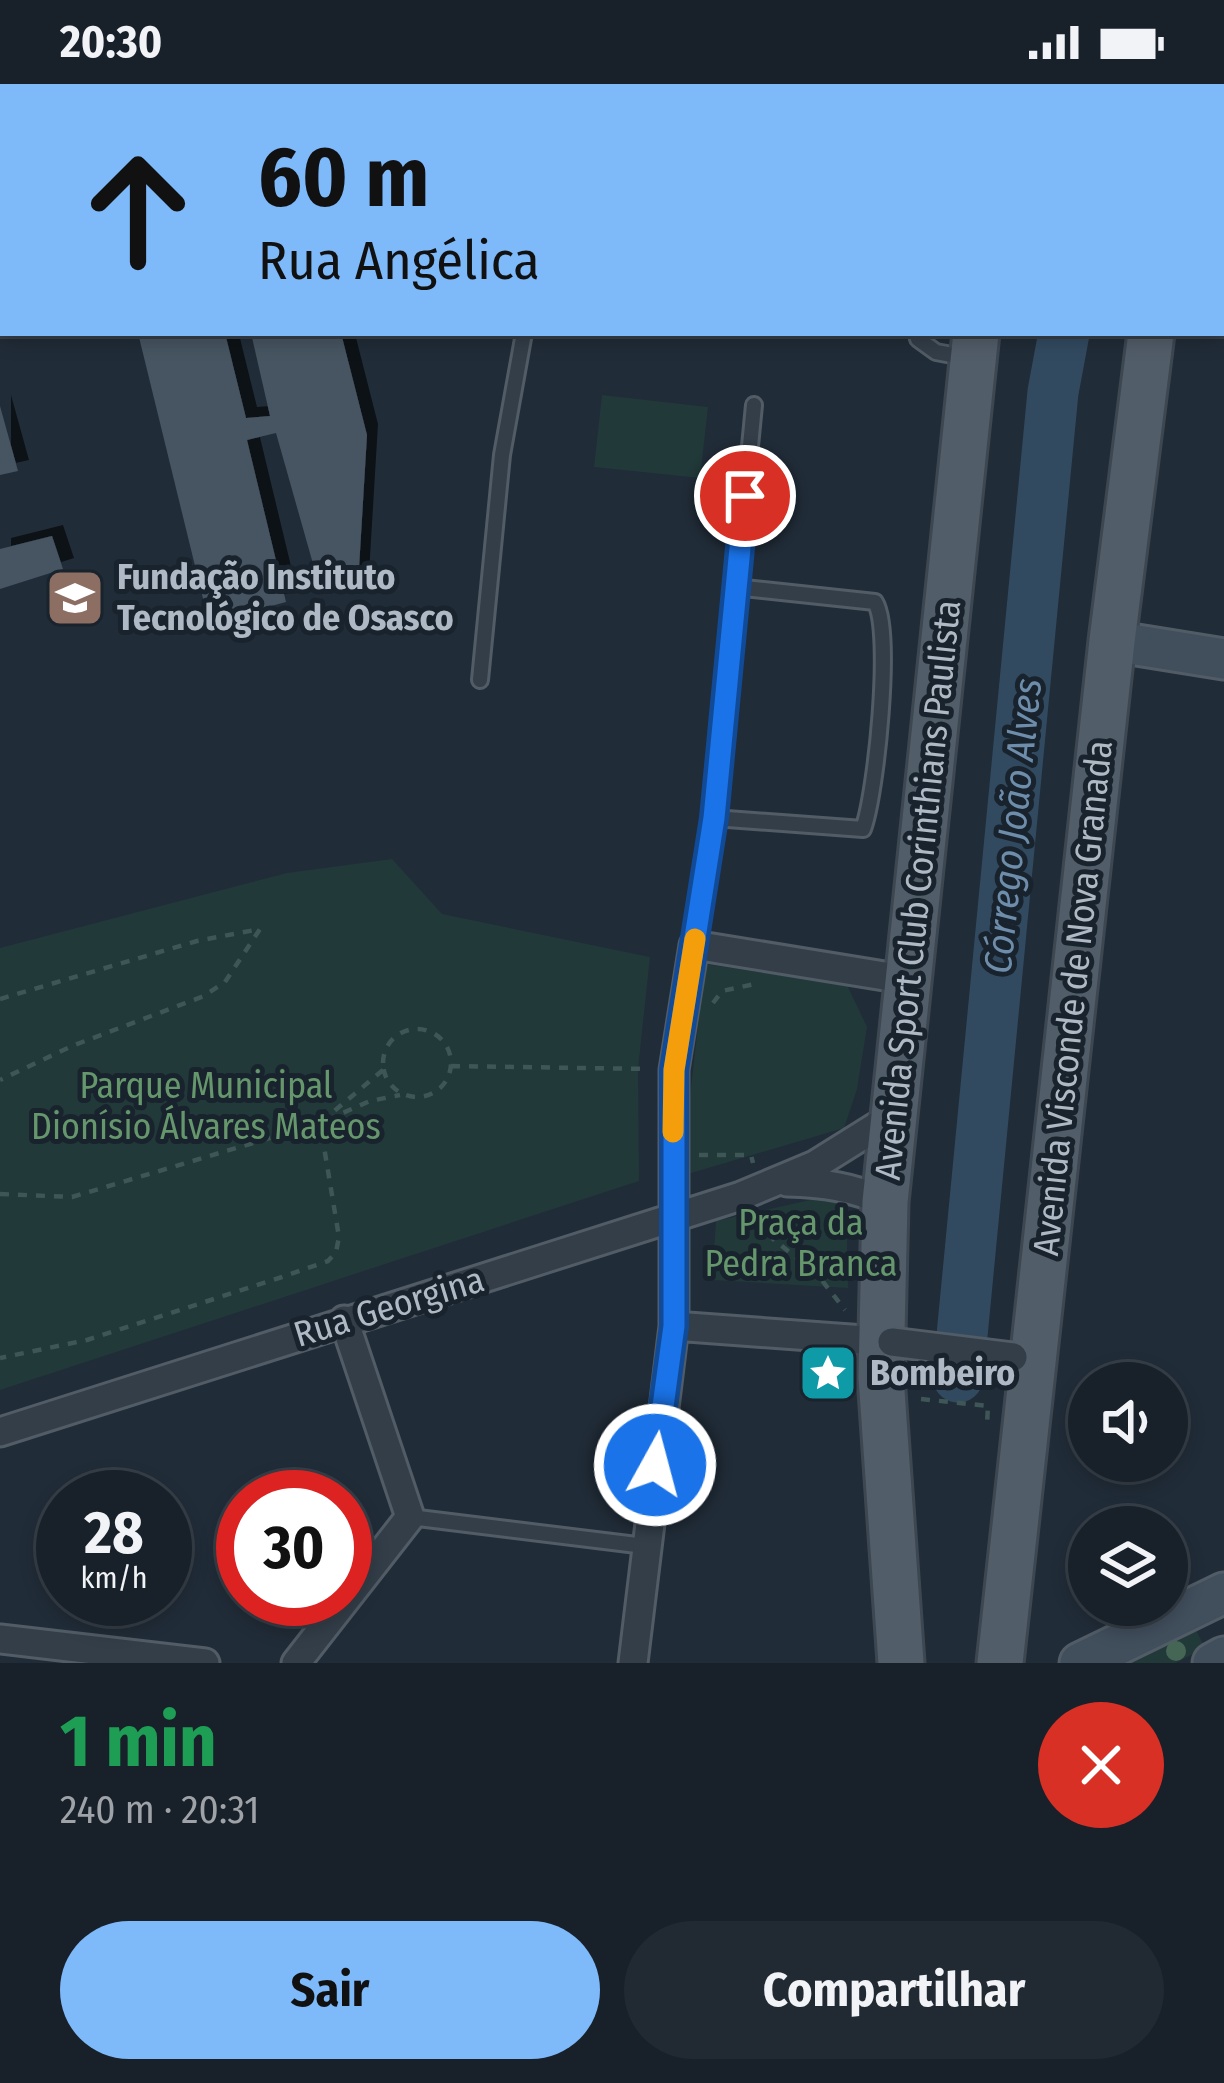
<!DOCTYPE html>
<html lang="pt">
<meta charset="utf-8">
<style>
:root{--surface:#18212a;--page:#212932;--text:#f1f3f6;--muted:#9fa3a8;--line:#363e47;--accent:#7eb9fa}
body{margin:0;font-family:"Fira Sans Condensed",sans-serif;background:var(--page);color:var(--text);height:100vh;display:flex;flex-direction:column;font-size:45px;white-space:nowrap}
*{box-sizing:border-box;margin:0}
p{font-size:39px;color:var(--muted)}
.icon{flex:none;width:66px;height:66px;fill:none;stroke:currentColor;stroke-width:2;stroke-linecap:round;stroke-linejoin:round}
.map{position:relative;height:1579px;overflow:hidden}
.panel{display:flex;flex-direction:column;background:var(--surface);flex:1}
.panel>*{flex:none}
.top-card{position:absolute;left:0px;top:0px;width:1224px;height:252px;box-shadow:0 6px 18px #0003,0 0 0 3px var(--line);background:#7eb9fa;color:#111;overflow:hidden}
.buttons{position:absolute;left:1068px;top:1278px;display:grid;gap:24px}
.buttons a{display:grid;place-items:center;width:120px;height:120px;border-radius:50%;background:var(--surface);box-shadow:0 6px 18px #0003,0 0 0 3px var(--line);font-size:60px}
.speed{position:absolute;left:36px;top:1386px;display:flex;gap:24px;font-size:60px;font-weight:700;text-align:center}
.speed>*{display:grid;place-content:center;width:156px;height:156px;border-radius:50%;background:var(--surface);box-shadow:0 6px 18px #0003,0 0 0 3px var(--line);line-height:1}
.speed small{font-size:30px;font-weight:400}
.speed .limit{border:18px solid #d22;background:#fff;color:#111}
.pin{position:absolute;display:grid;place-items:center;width:102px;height:102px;color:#fff;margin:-51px;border:6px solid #fff;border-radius:50%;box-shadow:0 3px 12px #0007}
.me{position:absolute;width:132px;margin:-66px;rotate:7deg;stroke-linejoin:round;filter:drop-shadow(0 0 9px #0008)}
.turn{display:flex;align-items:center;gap:42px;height:252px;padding:0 60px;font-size:54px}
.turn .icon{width:156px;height:156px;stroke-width:2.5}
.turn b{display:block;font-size:84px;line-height:102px}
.round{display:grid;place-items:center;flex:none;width:126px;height:126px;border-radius:63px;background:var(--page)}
.headline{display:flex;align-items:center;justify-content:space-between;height:204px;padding:0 60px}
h1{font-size:72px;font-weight:700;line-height:90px;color:#1e9e55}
.primary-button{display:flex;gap:24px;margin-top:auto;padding:24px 60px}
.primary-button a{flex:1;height:138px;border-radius:72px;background:var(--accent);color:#111;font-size:48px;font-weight:700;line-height:138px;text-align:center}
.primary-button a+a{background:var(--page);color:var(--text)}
.status{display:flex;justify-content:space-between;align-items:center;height:84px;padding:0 60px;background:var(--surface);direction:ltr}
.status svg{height:33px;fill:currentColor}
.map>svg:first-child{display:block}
</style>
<div class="status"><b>20:30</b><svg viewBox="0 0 49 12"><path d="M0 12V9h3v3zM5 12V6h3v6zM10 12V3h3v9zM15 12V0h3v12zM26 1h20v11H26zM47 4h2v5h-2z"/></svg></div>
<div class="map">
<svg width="1224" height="1579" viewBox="0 0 1224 1579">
<defs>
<filter id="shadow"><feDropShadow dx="11" dy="-11" stdDeviation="0" flood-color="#0009"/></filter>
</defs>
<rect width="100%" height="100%" fill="#202c38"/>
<path fill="#223939" d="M94,0H393L384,3Z
M602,311L708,323L700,394L594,383Z
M392,775L442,830L650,873L638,985L639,1097L0,1306V864L287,789Z
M705,880L847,901L867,943L857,1005L844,1044L681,1092Z
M846,1108L848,1204L712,1196L716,1137Z
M1196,1546L1205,1564L1175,1579H1130Z"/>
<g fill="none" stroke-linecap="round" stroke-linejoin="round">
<path stroke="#324a60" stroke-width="51" d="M1105,3V0
M958,1293L1053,308L1064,249"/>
</g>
<path fill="#465462" filter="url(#shadow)" d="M138,249H225L246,334L270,332L251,249H341L367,351L358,501L321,508L276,349L247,356L286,518L209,539Z
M0,322L18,387L0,391Z
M52,452L63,485L0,505V465Z"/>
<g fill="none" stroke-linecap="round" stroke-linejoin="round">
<g stroke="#515c66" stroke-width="20">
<path id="lane" d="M503,0L504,3
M19,3H20
M439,3L449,0
M912,3L913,0
M0,14L3,12
M0,82L3,80
M917,249L918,255L936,268L968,274
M480,596L502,371L524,249
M714,734L863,745C876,711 893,547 875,518L735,503
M694,861L714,734L754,321
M410,1433L645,1462"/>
</g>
<g stroke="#515c66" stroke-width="33">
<path id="street" d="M787,1098C823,1099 853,1103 885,1118
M674,1242L892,1258
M0,1348L741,1112L815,1081L895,1031
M0,1555L205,1579
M296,1579L410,1433L344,1236
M633,1579L674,1242V986L694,861L909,896"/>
</g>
<g stroke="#515c66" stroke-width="45">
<path id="secondary" d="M1112,557L1224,575
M1080,1579L1224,1509
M1213,1579L1224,1573"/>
</g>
<g stroke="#3d4752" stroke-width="51">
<path id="primary" d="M1002,3L1003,0
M1185,3V0
M901,1579L881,1293L885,1118L976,249
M1000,1579L1112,557L1151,249"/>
</g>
<path stroke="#3f5656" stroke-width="4.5" stroke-dasharray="9 9" stroke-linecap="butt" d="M0,915L197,857L260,845L225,898L204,912L72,962L0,996
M713,919L722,907L755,900
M383 979a34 34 0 1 1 68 0a34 34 0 1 1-68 0Z
M451,982L649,985
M383,986L320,1039L370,1017L400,1011
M699,1071H751L753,1079
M0,1110L72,1113L320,1039L339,1153L336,1168L328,1177L282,1193L87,1256L0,1274
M766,1131L773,1155L817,1190L845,1226
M921,1315L988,1322L987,1340"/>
<use href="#lane" stroke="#333e49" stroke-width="14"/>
<use href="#street" stroke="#333e49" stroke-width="27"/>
<use href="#secondary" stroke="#414e5c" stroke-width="39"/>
<use href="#primary" stroke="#515d69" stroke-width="45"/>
<g stroke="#515c66" stroke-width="33" stroke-linecap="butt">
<path id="street-bridge" d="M892,1258L1013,1273"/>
</g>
<use href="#street-bridge" stroke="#333e49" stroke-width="27"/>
</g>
<circle fill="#466655" cx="1176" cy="1567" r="10"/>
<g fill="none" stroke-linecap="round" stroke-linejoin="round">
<g stroke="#114b97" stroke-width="30">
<path id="route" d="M655,1381L674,1242V986L714,734L745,412"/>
</g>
<use href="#route" stroke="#1a73e8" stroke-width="21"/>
<path stroke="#f59e0b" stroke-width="21" d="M673,1048L674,986L695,855"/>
</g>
<defs>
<g id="school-square" transform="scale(3)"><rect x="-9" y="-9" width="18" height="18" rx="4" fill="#8d6e63" stroke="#19232d"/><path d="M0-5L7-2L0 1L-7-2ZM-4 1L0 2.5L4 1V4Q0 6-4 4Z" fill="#fff"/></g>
<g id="sight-square" transform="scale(3)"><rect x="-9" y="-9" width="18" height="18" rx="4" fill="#0f9aa8" stroke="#19232d"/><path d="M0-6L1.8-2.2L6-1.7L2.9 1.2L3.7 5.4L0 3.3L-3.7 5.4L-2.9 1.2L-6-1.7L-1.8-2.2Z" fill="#fff"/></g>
</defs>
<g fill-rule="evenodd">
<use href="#school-square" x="75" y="514"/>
<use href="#sight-square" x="828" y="1289"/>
</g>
<g text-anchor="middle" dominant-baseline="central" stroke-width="10" stroke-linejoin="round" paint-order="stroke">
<g font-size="36" font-weight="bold" fill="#aeb9c5" stroke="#19232d" text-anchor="start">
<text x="117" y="493">Fundação Instituto<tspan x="117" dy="41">Tecnológico de Osasco</tspan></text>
<text x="870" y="1289">Bombeiro</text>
</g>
<g font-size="36" fill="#aeb9c5" stroke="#19232d">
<text transform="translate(918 806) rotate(-84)">Avenida Sport Club Corinthians Paulista</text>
<text transform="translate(1073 914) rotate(-84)">Avenida Visconde de Nova Granada</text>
<text transform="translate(389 1223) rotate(-17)">Rua Georgina</text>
</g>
<g font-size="36" fill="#65966c" stroke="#19232d">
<text x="206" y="1002">Parque Municipal<tspan x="206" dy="41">Dionísio Álvares Mateos</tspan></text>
<text x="801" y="1139">Praça da<tspan x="801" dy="41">Pedra Branca</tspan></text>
</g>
<g font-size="39" font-style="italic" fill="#6d8daa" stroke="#19232d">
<text transform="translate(1013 742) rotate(-84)">Córrego João Alves</text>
</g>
</g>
</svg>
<div class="buttons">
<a><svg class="icon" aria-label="sound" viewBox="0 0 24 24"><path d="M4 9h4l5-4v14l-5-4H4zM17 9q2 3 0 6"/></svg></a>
<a><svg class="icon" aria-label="layers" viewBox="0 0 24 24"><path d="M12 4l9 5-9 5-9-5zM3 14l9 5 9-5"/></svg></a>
</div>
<div class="speed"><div>28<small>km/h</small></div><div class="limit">30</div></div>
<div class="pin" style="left:745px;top:412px;background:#d93025"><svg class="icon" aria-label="arrive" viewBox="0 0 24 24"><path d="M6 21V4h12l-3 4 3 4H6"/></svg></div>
<svg class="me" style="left:655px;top:1381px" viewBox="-20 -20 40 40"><circle r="17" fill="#1a73e8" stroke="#fff" stroke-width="3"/><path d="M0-11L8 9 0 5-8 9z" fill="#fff"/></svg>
<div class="top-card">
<div class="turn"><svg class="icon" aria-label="ahead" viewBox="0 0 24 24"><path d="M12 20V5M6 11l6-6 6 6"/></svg><div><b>60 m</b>Rua Angélica</div></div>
</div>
</div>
<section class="panel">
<div class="headline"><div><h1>1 min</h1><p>240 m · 20:31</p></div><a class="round" style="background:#d93025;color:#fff"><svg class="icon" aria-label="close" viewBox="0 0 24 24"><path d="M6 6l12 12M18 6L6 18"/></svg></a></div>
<div class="primary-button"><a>Sair</a><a>Compartilhar</a></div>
</section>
